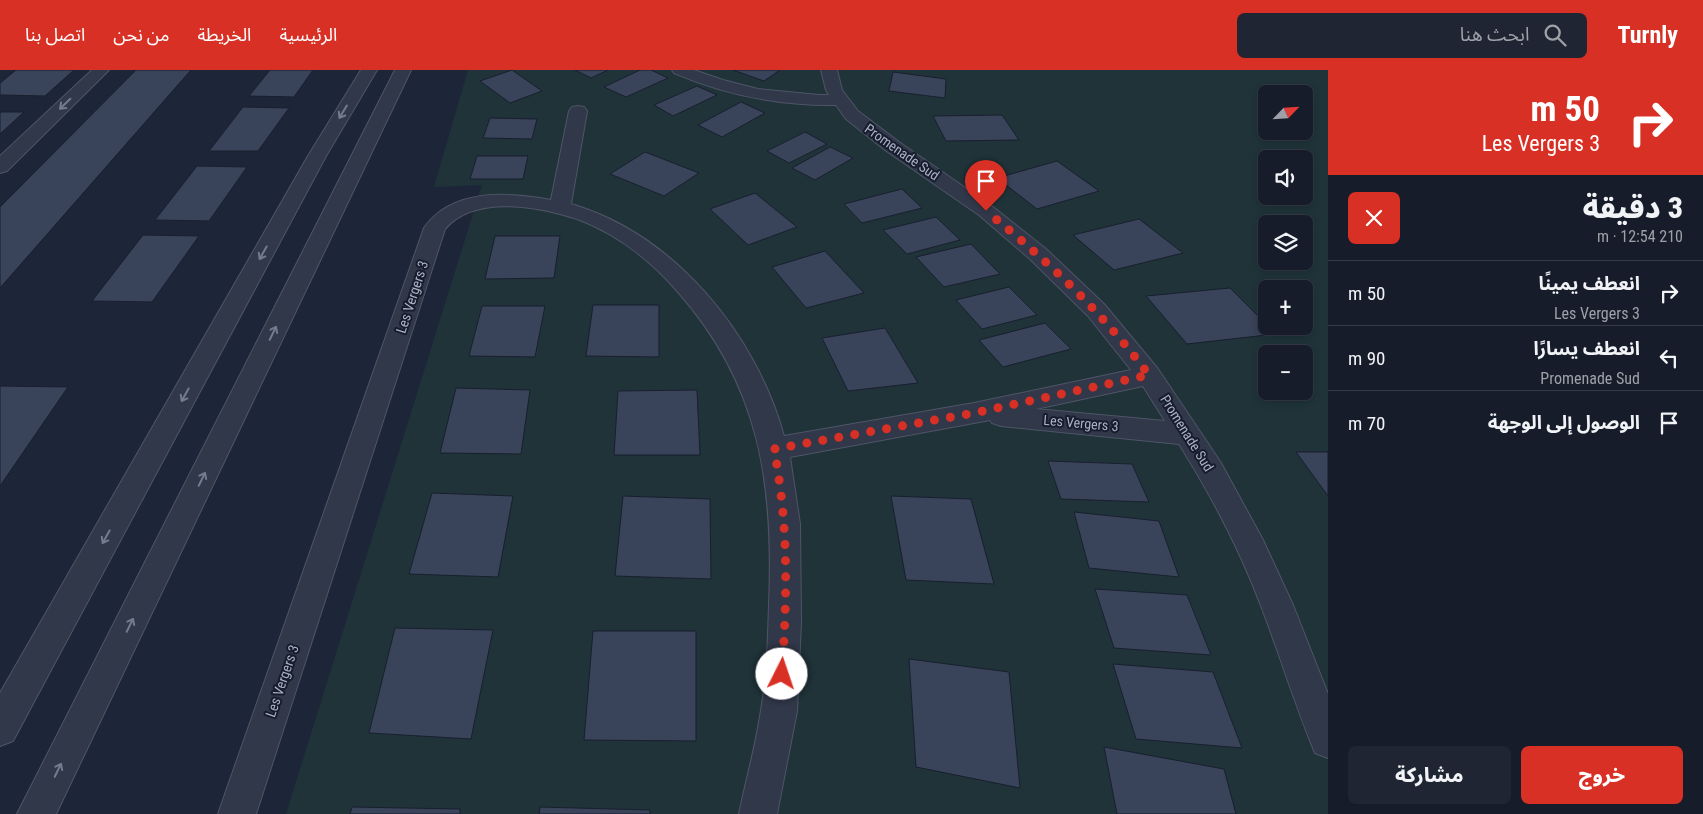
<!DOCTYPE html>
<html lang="ar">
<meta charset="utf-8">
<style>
:root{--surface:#161c2a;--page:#1f2532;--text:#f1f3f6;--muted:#9ea1a8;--line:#353a47;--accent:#d93025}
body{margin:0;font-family:"Roboto Condensed","Noto Sans Arabic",sans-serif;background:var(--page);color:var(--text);direction:rtl;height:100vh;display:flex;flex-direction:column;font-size:19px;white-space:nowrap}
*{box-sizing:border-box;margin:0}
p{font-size:16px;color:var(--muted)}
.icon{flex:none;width:28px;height:28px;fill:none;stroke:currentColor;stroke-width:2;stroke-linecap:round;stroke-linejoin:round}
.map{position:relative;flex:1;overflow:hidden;direction:ltr}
.sheet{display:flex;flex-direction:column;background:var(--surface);width:375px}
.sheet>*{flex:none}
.top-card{background:#d93025;color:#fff;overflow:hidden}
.needle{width:32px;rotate:65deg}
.controls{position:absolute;left:1258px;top:15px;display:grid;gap:10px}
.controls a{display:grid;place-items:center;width:55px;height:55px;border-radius:8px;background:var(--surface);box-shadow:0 2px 8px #0003,0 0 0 1px var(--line);font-size:25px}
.pin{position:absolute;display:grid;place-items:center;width:42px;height:42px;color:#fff;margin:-51px -21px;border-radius:50% 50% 50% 0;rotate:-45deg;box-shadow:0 0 5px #0007}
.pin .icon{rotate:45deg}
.me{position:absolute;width:55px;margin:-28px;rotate:4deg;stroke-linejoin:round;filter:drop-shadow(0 0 4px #0008)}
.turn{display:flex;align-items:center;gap:18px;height:105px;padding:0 20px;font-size:22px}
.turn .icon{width:65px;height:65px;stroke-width:2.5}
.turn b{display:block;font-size:35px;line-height:42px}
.round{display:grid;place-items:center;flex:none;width:52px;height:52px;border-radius:8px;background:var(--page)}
.summary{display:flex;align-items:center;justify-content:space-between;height:85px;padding:0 20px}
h1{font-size:30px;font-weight:800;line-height:38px}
.action{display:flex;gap:10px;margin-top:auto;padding:10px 20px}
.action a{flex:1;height:58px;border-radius:8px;background:var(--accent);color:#fff;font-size:20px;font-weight:800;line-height:58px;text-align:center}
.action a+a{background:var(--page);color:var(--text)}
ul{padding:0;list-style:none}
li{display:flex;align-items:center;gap:15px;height:65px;padding:0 20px;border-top:1px solid var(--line)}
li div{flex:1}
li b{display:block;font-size:19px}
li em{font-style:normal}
header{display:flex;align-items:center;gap:30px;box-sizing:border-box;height:70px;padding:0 25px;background:var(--accent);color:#fff}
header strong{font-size:24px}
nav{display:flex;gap:28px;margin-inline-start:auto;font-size:18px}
.search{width:350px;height:45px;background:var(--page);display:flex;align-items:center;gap:12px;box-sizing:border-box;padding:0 18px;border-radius:8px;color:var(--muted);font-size:19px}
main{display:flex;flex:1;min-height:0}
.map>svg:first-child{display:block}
</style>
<header>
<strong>Turnly</strong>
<div class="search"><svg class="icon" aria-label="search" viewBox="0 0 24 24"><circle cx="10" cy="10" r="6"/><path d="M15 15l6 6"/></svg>ابحث هنا</div>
<nav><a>الرئيسية</a><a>الخريطة</a><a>من نحن</a><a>اتصل بنا</a></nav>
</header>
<main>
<section class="sheet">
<div class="top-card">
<div class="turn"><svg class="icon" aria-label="right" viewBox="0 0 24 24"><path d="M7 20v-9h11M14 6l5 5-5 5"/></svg><div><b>50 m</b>Les Vergers 3</div></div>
</div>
<div class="summary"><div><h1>3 دقيقة</h1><p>210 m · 12:54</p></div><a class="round" style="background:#d93025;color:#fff"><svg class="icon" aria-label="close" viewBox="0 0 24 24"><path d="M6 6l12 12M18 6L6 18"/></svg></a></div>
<ul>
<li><svg class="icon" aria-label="right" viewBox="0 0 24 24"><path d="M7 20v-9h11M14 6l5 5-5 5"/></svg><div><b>انعطف يمينًا</b><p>Les Vergers 3</p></div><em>50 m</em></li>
<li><svg class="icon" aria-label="left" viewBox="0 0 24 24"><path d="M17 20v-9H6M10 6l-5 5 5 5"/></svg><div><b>انعطف يسارًا</b><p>Promenade Sud</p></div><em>90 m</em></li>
<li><svg class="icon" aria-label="arrive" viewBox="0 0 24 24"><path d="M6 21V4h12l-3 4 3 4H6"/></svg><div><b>الوصول إلى الوجهة</b></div><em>70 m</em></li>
</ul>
<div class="action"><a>خروج</a><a>مشاركة</a></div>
</section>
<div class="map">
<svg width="1328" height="744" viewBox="0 0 1328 744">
<rect width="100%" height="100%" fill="#1d2638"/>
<path fill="#1f3339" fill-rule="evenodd" d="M468,0H1328V744H286L482,115L434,117ZM1266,24H1304V61H1266ZM1266,89H1304V126H1266ZM1266,154H1304V191H1266ZM1266,219H1304V256H1266ZM1266,284H1304V321H1266Z"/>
<path fill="#394359" stroke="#191f2f" d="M16,0H74L45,26L0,25V13Z
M136,0H191L0,218V137Z
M270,0H313L294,27L249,26Z
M512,0L542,21L510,33L480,11Z
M575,0H608L591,8Z
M640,0H651L668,8L626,27L604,17Z
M733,0H780L764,11Z
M893,2L946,9L945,28L889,21Z
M697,16L717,25L673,46L654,35Z
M741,32L765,43L722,67L698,55Z
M243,37L289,38L258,81H209Z
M0,42H24L0,64Z
M1002,45L1019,70L946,71L933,46Z
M490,48L537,49L532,69L483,68Z
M805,62L827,74L789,93L767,81Z
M830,77L853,88L815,110L792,98Z
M645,82L699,103L664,126L610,104Z
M477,86H528L523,109H470Z
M1057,91L1099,121L1037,139L997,108Z
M197,96L247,97L209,151L155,150Z
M902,119L922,138L862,153L844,134Z
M755,123L797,157L748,175L710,139Z
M936,147L960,170L907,184L883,160Z
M1139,149L1183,183L1114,200L1073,165Z
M143,165L199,166L152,232L92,231Z
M495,166H560L554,208L485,209Z
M971,174L1000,204L944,217L916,187Z
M825,181L864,223L806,238L772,197Z
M1009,217L1037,245L982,259L956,230Z
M1230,218L1276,264L1187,274L1146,226Z
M593,235H659V287L586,286Z
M482,236H545L535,287L469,286Z
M1045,253L1071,279L1003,297L979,270Z
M885,258L918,313L848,321L822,268Z
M0,316L68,317L0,416Z
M456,318L530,320L521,384L440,383Z
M697,320L700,385H614L618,321Z
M1296,382H1328V426Z
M1048,391L1132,394L1149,432L1061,429Z
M432,423L513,426L498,507L409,504Z
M623,426L710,429L711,509L615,506Z
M891,426L971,429L994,514L906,510Z
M1074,442L1159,451L1179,507L1089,498Z
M1095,519L1187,525L1211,585L1114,578Z
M395,558L493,560L471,669L369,663Z
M593,561H696V671L584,670Z
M909,589L1009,602L1020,718L916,697Z
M1113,594L1213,602L1242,678L1136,669Z
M1104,677L1224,699L1236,744H1117Z
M352,737L460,739V744H350Z
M540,737L650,740V744H539Z"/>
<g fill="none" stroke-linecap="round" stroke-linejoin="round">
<g stroke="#4f5567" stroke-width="2">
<path id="minor" d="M92,0H109L7,101L0,103V86Z
M361,0H377L326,86L13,671L0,676V623L308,86Z
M395,0H411L56,744H17Z
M672,0H694L723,10L758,19L819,25H829L826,20L821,0H837L842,20L858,41L899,72L993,137L1046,179L1104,234L1158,299L1221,393L1263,470L1293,535L1328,624V688L1315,683C1295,635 1280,585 1261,536C1240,480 1211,425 1179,374L1001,356L992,353L990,350L790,387L800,454L801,552L797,641L777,744H739C746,710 756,675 761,640C767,605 768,569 769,534C774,414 760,315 678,222C648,187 606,155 560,144C524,135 472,128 445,159L256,744H218L424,158C452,118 508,122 551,130L569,41L572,37L578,36L584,37L587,41L571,134C674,164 756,264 784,366L974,333L1131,300L1088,246L1030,189L979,145L885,80L846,49L836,35C780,36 726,25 674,3ZM1143,316L1165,351L1036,339Z"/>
</g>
<use href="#minor" fill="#313849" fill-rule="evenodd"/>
</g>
<defs><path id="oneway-shaft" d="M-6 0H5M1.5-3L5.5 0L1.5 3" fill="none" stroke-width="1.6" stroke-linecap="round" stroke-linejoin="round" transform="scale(1.25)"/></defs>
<g stroke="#747b8e">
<use href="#oneway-shaft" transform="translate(65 34) rotate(136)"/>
<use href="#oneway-shaft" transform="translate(343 42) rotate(121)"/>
<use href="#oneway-shaft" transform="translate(263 183) rotate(119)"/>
<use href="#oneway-shaft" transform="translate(273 263) rotate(-64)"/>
<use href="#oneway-shaft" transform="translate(185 325) rotate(119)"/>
<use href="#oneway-shaft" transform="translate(202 409) rotate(-64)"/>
<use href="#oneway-shaft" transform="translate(106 467) rotate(119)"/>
<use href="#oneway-shaft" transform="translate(130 555) rotate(-64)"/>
<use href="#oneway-shaft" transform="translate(58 700) rotate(-64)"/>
</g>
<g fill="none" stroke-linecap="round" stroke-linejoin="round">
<path stroke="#d93025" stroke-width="9" stroke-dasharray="0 16.2" d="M782,604C787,525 789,457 774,379L974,343L1149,305C1100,240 1049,192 986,141"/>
</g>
<g text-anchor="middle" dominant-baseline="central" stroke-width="4" stroke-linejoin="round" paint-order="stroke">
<g font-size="14" fill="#abb2c6" stroke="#171d2d">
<text transform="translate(902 82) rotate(35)">Promenade Sud</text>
<text transform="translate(412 227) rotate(-72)">Les Vergers 3</text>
<text transform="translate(1081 353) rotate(5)">Les Vergers 3</text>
<text transform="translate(1187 363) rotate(58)">Promenade Sud</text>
<text transform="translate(282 611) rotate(-71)">Les Vergers 3</text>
</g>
</g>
</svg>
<div class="controls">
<a><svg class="needle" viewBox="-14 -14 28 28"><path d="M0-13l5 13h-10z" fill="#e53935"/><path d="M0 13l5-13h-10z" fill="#9ea1a8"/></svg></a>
<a><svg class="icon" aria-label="sound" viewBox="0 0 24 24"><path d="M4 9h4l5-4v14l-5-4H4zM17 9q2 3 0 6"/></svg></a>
<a><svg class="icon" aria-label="layers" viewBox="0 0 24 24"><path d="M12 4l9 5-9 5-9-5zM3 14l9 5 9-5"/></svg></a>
<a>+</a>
<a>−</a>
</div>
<div class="pin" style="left:986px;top:141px;background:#d93025"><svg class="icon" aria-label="arrive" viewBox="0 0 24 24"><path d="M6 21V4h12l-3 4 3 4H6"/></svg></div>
<svg class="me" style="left:782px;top:604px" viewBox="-20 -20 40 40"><circle r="19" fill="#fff"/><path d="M0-13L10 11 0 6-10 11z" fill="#d93025"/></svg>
</div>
</main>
